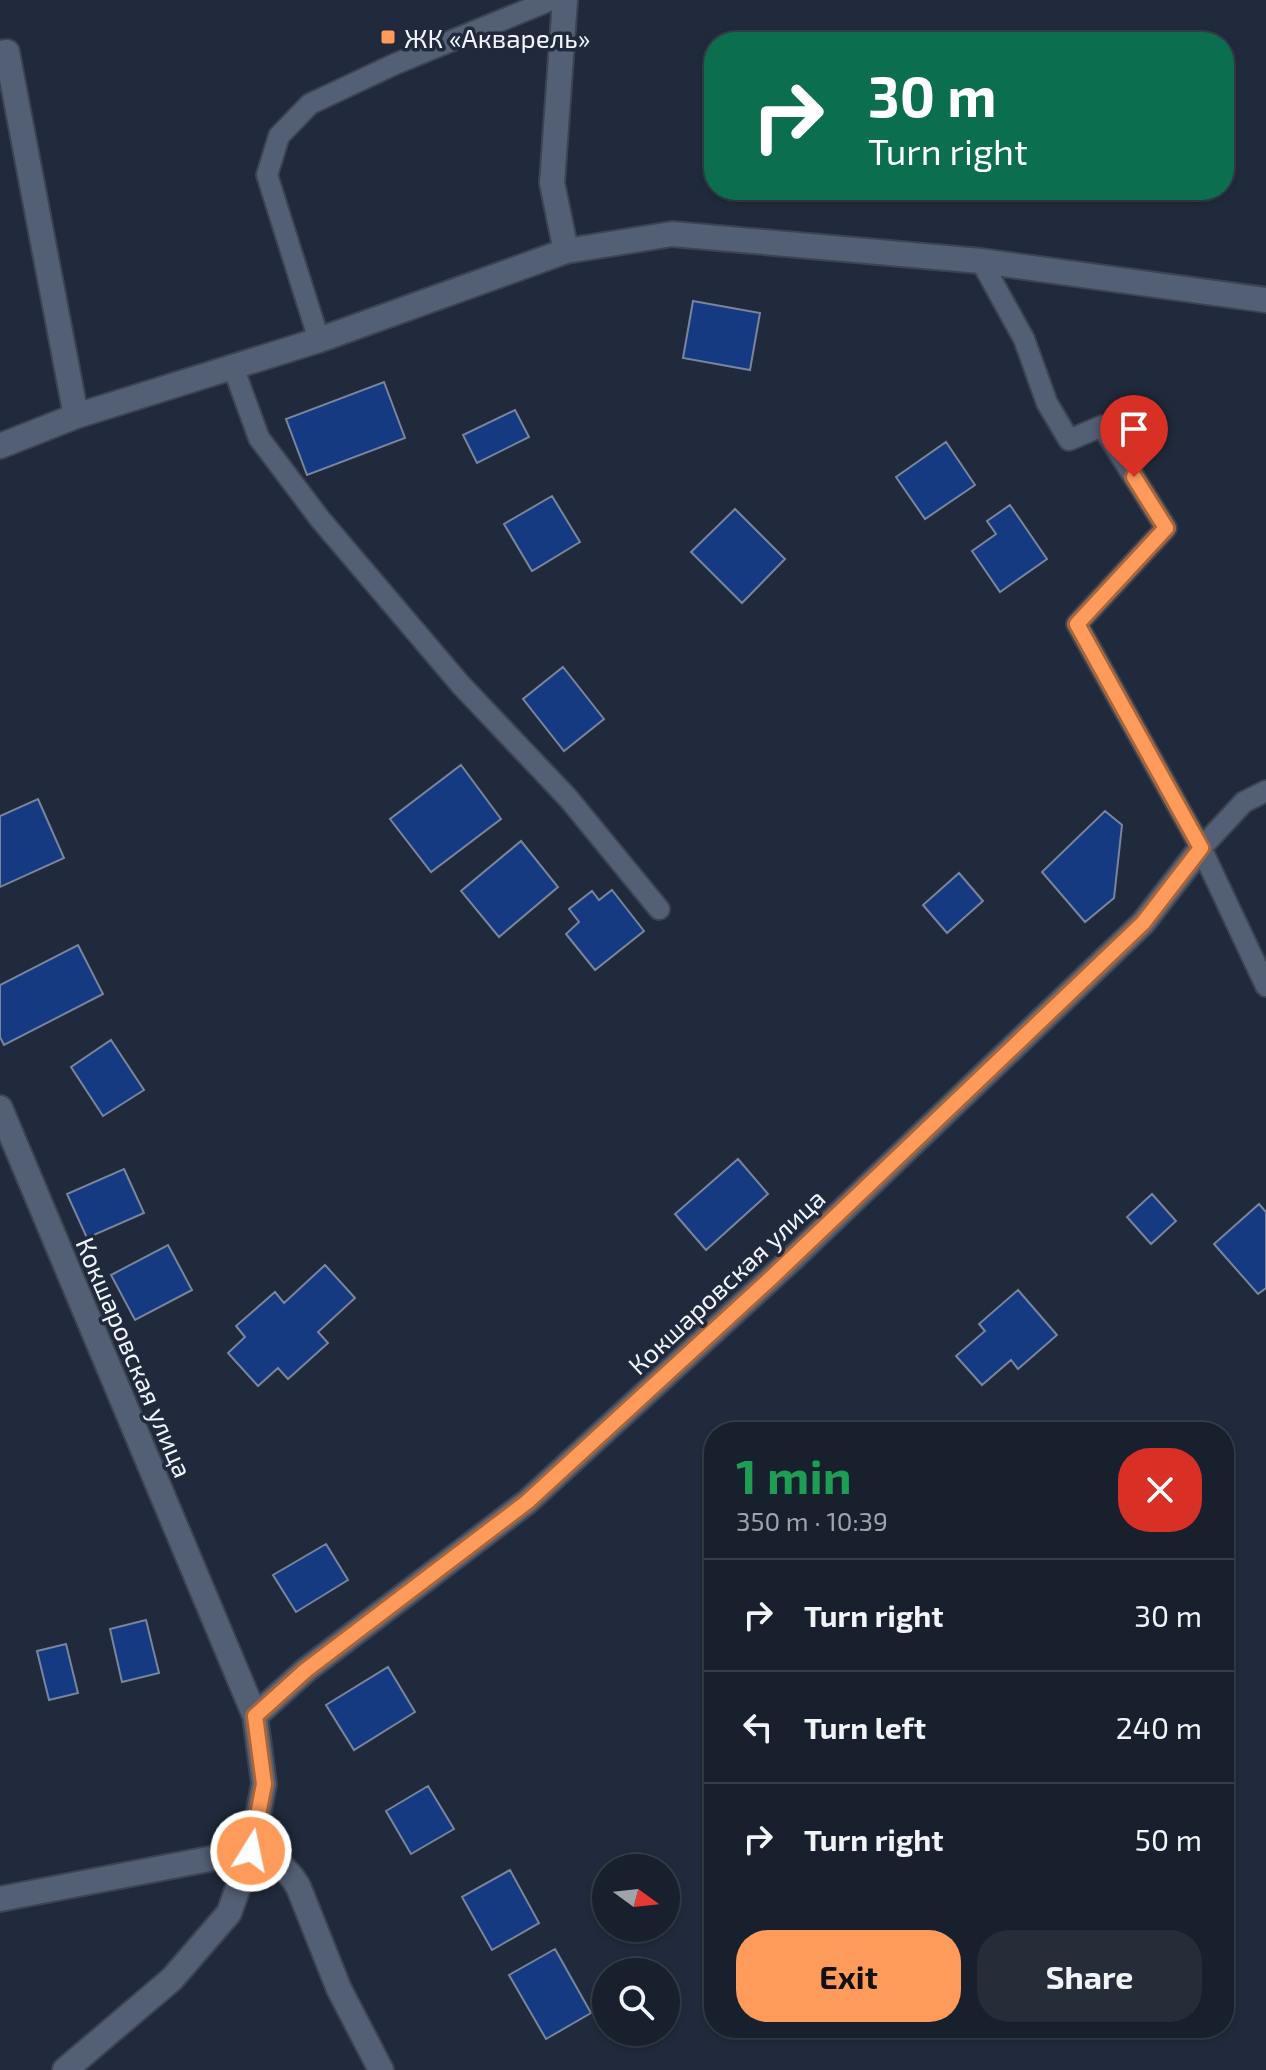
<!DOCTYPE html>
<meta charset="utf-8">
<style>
:root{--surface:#18202d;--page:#252d39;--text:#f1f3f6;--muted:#9fa3aa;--line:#363e49;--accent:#ff9b5a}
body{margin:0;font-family:"Exo 2",sans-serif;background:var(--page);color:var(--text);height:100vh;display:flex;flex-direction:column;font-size:30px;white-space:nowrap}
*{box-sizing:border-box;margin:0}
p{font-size:26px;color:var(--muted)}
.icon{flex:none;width:44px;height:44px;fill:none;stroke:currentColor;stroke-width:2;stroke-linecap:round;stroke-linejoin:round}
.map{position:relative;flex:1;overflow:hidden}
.sheet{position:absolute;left:704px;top:1422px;width:530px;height:616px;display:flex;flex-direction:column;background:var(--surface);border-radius:32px;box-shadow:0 2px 6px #0004,0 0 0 2px var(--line)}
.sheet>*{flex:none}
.guide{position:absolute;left:704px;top:32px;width:530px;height:168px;border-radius:32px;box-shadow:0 2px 6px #0004,0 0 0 2px var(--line);background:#0b6e4f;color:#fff;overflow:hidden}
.needle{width:52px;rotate:105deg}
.buttons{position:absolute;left:592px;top:1854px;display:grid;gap:16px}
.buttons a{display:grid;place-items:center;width:88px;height:88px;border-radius:50%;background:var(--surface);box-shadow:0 2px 6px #0004,0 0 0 2px var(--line);font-size:40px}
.pin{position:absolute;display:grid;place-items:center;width:68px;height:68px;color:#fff;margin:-82px -34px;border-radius:50% 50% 50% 0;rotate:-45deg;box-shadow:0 0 8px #0007}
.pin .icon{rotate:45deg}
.me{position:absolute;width:88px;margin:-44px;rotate:10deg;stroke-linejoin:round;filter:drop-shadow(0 0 6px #0008)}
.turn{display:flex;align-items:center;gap:28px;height:168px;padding:0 32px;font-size:36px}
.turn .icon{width:104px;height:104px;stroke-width:2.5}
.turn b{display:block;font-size:56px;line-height:68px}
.round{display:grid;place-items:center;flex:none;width:84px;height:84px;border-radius:32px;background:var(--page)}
.summary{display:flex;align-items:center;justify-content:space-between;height:136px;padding:0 32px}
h1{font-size:48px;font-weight:700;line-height:60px;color:#1e9e55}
.cta{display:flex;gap:16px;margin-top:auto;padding:16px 32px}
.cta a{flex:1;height:92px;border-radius:32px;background:var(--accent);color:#111;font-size:32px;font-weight:700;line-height:92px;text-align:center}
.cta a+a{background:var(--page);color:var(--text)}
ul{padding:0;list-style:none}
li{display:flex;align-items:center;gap:24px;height:112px;padding:0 32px;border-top:2px solid var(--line)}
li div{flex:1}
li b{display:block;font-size:30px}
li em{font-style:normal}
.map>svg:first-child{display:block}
</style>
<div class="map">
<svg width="1266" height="2070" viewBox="0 0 1266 2070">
<rect width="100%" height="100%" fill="#202a3c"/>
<path fill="#163a82" stroke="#79859c" stroke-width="2" d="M693,301L760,313L750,370L683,358Z
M384,382L405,438L307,475L286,419Z
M515,410L529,437L477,463L463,435Z
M946,442L975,485L925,519L896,477Z
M552,496L580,542L532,571L504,524Z
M1010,505L1047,559L1000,592L972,551L996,534L987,521Z
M735,509L785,559L742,603L691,552Z
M563,667L604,719L564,751L523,699Z
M461,765L501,819L431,872L390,819Z
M38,799L64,858L0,887V816Z
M1105,811L1122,825L1114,898L1085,922L1042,872Z
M521,841L558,887L499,937L461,891Z
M959,873L983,901L947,933L923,905Z
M612,890L644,931L595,970L566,934L579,922L569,909L592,891L599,900Z
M78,945L103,994L4,1045L0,1037V985Z
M111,1040L144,1090L103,1116L71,1067Z
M738,1159L768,1194L706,1250L675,1214Z
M124,1169L144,1213L87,1238L67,1194Z
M1152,1194L1176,1221L1151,1244L1127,1217Z
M1259,1204L1266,1212V1288L1258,1294L1214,1244Z
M168,1245L192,1290L135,1320L111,1275Z
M325,1265L355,1298L318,1332L328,1343L288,1379L278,1368L258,1386L228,1353L245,1337L236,1326L275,1292L284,1303Z
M1018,1290L1057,1335L1018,1369L1011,1360L982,1385L956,1356L985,1331L979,1324Z
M326,1544L348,1580L296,1612L273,1575Z
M146,1620L159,1673L122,1682L110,1629Z
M66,1644L78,1693L49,1700L37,1651Z
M388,1667L415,1712L354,1750L326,1705Z
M428,1786L454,1829L411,1854L386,1811Z
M510,1870L539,1923L492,1950L462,1897Z
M555,1949L591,2013L546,2039L509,1975Z"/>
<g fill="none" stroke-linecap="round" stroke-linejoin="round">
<g stroke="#3c4453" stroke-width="24">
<path id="service" d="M981,261L1024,339L1047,403L1069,440L1102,426L1166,528L1077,624L1201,848L1266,986
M319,340L267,175L279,136L310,104L395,64L551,0
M233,367L259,438L320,519L461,685L568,798L659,909
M1201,848L1244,802L1266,791"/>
</g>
<g stroke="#3c4453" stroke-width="28">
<path id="minor" d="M565,0L552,183L566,251
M0,53L7,52L76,416
M0,446L76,416L319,340L566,251L672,234L981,261L1266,300
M0,1108L255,1716L264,1784L251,1851L229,1913L172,1979L65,2070
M255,1716L306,1670L527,1502L792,1259L1143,923L1201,848
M0,1899L251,1851C273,1859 286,1866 298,1886L339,1989L381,2070"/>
</g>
<use href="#service" stroke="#535f74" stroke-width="20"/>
<use href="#minor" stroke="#535f74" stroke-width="24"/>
</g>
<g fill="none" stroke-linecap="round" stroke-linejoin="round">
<g stroke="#a6653a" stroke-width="20">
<path id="route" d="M251,1851L264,1784L255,1716L306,1670L527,1502L770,1279L1143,923L1201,848L1077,624L1166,528L1134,477"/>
</g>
<use href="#route" stroke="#ff9b5a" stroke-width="14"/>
</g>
<rect fill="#ff9b5a" stroke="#202a3c" stroke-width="3" x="380" y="29" width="16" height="16" rx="4"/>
<g text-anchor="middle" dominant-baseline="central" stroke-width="7" stroke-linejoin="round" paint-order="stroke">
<g font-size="26" fill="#f1f5fd" stroke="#202a3c" text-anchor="start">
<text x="404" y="37">ЖК «Акварель»</text>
</g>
<g font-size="26" fill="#f1f5fd" stroke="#202a3c">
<text transform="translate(726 1281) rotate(-43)">Кокшаровская улица</text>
<text transform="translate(135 1357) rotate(67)">Кокшаровская улица</text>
</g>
</g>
</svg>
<div class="buttons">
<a><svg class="needle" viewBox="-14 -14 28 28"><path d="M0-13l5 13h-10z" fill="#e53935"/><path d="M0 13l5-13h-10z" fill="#9fa3aa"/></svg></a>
<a><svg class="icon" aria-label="search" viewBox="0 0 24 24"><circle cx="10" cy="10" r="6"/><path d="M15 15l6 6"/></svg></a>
</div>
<div class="pin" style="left:1134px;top:477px;background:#d93025"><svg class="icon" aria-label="arrive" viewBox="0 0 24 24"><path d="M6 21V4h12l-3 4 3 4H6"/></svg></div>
<svg class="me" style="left:251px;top:1851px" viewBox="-20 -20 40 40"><circle r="17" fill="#ff9b5a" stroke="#fff" stroke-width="3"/><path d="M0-11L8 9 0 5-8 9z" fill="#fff"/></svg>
<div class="guide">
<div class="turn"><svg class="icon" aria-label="right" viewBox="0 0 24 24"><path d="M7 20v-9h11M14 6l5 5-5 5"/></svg><div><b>30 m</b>Turn right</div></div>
</div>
<section class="sheet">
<div class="summary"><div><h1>1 min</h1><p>350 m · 10:39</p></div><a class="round" style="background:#d93025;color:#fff"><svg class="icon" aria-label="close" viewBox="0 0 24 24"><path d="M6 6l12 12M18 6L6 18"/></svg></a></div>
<ul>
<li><svg class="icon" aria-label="right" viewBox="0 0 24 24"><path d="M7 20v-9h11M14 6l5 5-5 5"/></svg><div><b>Turn right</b></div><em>30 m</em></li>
<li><svg class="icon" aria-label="left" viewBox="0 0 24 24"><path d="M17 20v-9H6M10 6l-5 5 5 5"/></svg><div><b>Turn left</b></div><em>240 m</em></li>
<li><svg class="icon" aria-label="right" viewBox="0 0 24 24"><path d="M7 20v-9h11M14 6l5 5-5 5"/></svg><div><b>Turn right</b></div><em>50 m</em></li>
</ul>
<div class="cta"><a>Exit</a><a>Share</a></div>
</section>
</div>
